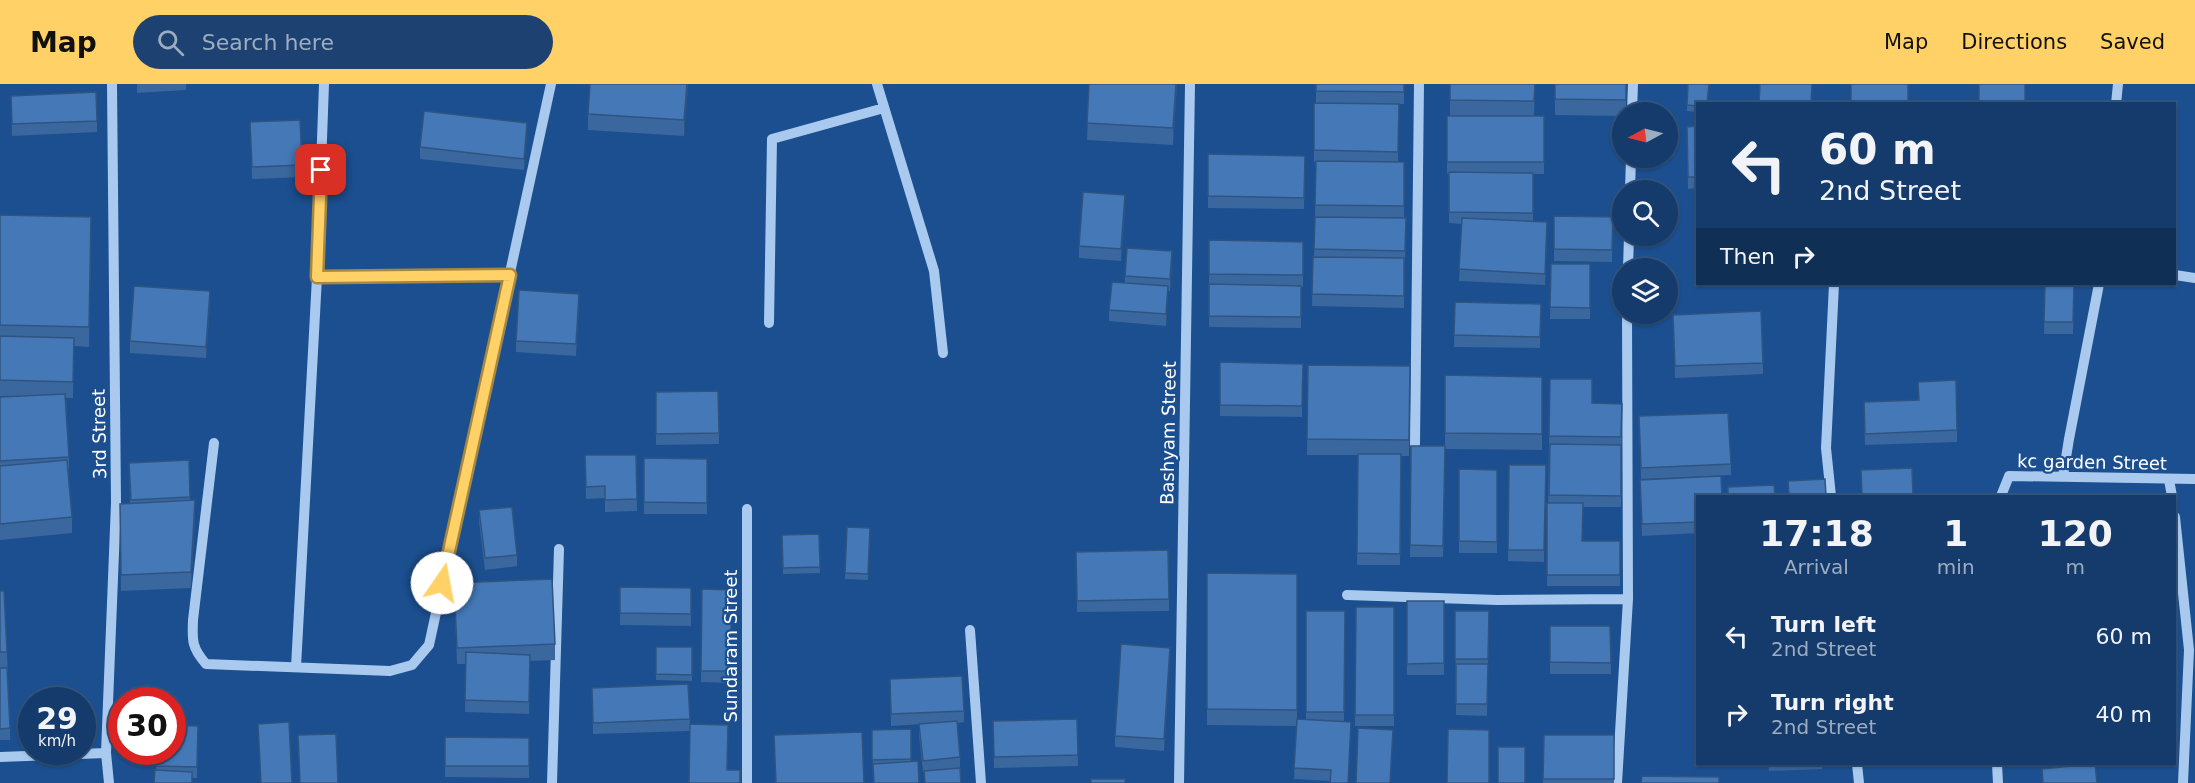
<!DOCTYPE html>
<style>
:root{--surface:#143b6b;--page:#1d4271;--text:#f1f3f6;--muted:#9dadc1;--line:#33557e;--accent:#ffd166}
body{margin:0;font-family:"DejaVu Sans",sans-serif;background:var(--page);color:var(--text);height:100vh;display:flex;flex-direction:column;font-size:22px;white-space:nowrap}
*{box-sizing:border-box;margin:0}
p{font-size:20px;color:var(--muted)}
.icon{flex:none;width:33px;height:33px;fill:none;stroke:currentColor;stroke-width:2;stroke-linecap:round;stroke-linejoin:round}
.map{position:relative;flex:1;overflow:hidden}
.details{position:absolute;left:1696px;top:411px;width:480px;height:270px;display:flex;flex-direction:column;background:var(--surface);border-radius:0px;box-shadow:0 2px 4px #0004,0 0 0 2px var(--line)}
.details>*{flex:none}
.top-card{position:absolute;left:1696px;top:18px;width:480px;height:183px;border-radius:0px;box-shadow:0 2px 4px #0004,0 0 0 2px var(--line);background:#143b6b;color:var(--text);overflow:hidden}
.needle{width:39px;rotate:263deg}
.buttons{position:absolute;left:1612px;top:18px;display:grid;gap:12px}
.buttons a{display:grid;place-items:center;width:66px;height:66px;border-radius:50%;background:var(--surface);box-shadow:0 2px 4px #0004,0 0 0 2px var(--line);font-size:30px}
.speed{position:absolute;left:18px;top:603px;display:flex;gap:12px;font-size:30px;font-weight:700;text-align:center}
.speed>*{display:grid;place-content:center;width:78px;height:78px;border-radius:50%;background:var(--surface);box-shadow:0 2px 4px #0004,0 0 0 2px var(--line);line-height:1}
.speed small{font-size:15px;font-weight:400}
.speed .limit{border:9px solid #d22;background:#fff;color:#111}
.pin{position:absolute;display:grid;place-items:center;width:51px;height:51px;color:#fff;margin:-26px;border-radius:12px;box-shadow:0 3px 9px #0006}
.me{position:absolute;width:66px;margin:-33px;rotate:12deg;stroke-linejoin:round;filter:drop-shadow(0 0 4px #0008)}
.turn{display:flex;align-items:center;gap:21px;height:126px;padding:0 24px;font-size:27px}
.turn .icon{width:78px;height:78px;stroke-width:2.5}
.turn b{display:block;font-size:42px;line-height:51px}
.then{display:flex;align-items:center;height:57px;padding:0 24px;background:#0003;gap:12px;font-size:22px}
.eta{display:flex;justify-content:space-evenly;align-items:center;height:102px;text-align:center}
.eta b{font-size:36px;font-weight:700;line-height:42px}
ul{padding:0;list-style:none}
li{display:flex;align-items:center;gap:18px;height:78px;padding:0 24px}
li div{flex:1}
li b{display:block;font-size:22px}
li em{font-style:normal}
header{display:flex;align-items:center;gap:36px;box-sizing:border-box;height:84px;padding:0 30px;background:var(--accent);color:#111}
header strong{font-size:28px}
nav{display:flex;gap:33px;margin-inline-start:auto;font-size:21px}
.search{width:420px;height:54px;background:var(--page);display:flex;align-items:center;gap:15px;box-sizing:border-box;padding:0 21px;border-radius:33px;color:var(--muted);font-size:22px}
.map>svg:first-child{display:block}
</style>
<header>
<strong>Map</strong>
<div class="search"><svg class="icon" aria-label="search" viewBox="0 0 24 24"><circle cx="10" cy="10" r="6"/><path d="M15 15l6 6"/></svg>Search here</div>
<nav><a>Map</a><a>Directions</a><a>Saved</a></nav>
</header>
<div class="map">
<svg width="2195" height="699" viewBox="0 0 2195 699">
<rect width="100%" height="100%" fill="#1b4f8f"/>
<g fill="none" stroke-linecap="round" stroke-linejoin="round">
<path stroke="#a9c9ee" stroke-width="10" d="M324,0L317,193L510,191
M877,0L934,187L943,269
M2116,20L2118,0
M1632,28L1633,0
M1630,106L1631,74
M1628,184L1629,152
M2175,191L2195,194
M769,239L772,55L884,24
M214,359L193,536C192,557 192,564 206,580L390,587L412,581L429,561L551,0
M1415,360L1419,0
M2063,392L2069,355L2099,200
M2169,396L2172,412
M1831,412L1826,364L1834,200
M2001,412L2009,392L2195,395
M747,425V699
M2175,433L2189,566L2183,699
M1347,511L1497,516L1628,515
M970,546L981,699
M296,583L317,193
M0,673L106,669
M1857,680L1859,699
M1997,680L1998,699
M109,699L106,669L116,419L112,0
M552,699L559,465
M1179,699L1190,0
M1617,699L1628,515L1627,230"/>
</g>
<path fill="#3a679d" d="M137,0H186V6L137,9Z
M688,0L684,52L588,46V30Z
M1089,0H1177L1173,61L1087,56Z
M1316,0H1404V20L1316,19Z
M1450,0H1535L1534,32H1544V90H1533V138L1547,150L1545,201L1459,197L1462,140L1449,139V90L1447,89V32H1450Z
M1555,0H1626V28H1623V32L1555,31Z
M11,12L97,37V48L12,52Z
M1314,19L1399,20L1398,78H1404V134L1315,133L1316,78H1314Z
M1698,20V28L1687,27V21Z
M250,38L302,81V93L252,95Z
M1698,42V104L1688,105L1687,43Z
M527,50L524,86L420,75V63Z
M1208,70L1305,72L1304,125L1208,124Z
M0,111V132L91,153L89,263L74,262L73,314H66L69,373V385H68L72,433V449L0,456V313L14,312H0Z
M1125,123L1121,177L1079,174V162Z
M1554,132L1613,133L1612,178L1554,177Z
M1315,133L1406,134L1405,178H1404V224L1312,222L1313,173H1314Z
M1209,156L1303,158V203H1301V244L1209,243Z
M1172,178L1170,207L1168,206L1166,242L1109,237V226L1125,199V192Z
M1551,180H1590V235H1550Z
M2045,200H2074L2073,250H2044Z
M1455,218L1541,220L1540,264L1454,263Z
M210,219L206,274L130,269V257Z
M579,221L576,272L516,268V257Z
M1673,242L1763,279V290L1675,294Z
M1220,278L1303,280L1302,333L1220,332Z
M1308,281L1410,282L1409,372H1401L1400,481H1357L1358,371H1307Z
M1445,291L1542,293V366L1445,365Z
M656,308L719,349V360L656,361Z
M1919,316L1957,346V358L1865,361L1864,330Z
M1592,319L1622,320L1621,423H1583L1582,457H1620V502H1547L1549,352Z
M1639,332L1731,380V391L1641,395Z
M1411,362H1445L1443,473H1410Z
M636,371L637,427L605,428V414L586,415L585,383Z
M644,374L707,375V430H644Z
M189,376L190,417L195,433L191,504L121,507L120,420L130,419L129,379Z
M1509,381H1546L1544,478L1508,477Z
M1459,385L1497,386V469H1459Z
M1640,396L1698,412V449L1642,452Z
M479,426L517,471V482L485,486L479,438Z
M847,443L870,444L868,496L845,495Z
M819,450L820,489L783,490L782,451Z
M1076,468L1169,515V527L1077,528Z
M1207,489L1297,490V635H1306V527H1345L1344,637L1351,649L1330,697L1294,695L1296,642L1207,641Z
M454,499L555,560V576L530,577L529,630L465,628L466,580H457Z
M620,503L691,504V542L620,541Z
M702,505L732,506L730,599L701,598Z
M0,507L7,568L10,644V656H0Z
M1407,517H1444V591H1407Z
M1356,523H1394V642H1355Z
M1455,527H1489L1487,632L1456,631Z
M1550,542H1610L1611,590H1550Z
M656,563H692V597L656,596Z
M1170,575L1164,667L1115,663V652Z
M890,595L964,627V638L957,639L960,673V685L923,688L919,652V640H924L891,642Z
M592,604L690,635V643L728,686L690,647L593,650Z
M1077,635L1078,682L994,684L993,637Z
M198,642L197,694H192V699L156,686L157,668Z
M911,645V677L919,699H873L872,646Z
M1544,651H1614V699H1543Z
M445,653L529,654V694L445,693Z
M1768,680H1822V685L1769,687Z"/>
<path fill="#305480" d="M687,0L688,7L684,52V36Z
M1176,0H1177L1173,61V44Z
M527,39V50L524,86V75Z
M1125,111V123L1121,177V165Z
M1172,167V178L1170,207V195Z
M1168,202V213L1166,242V230Z
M210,207V219L206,274V263Z
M195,416V433L191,504V488Z
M1170,564V575L1164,667V655Z"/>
<path fill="#4478b7" stroke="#305480" stroke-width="1.5" d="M590,0H687L684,36L588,30Z
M1089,0H1176L1173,44L1087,39Z
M1316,0H1404V8L1316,7Z
M1450,0H1535L1534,17L1450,16Z
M1555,0H1626V16L1555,15Z
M1688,0H1709L1707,20H1698V22L1687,21Z
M1760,0H1812L1811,20H1759Z
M1851,0H1908V20H1851Z
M1979,0H2025V20H1979Z
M96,8L97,37L12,40L11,12Z
M1314,19L1399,20L1398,68L1314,66Z
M424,27L527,39L524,75L420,63Z
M1447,32H1544V78H1447Z
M300,36L302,81L252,83L250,38Z
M1698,42V93H1688L1687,43Z
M1208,70L1305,72L1304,114L1208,112Z
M1316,77L1404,78V122L1315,121Z
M1449,88L1533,89V129L1449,128Z
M1083,108L1125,111L1121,165L1079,162Z
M0,131L91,133L89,243L0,241Z
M1554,132L1613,133L1612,166L1554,165Z
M1315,133L1406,134L1405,167L1314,165Z
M1462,134L1547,138L1545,190L1459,185Z
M1209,156L1303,158V191L1209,190Z
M1127,164L1172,167L1170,195L1125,192Z
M1313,173L1404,174V212L1312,210Z
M1551,180H1590V224L1550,223Z
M1112,198L1168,202L1166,230L1109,226Z
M1209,200L1301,202V233L1209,232Z
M2045,200H2074L2073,238H2044Z
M134,202L210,207L206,263L130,257Z
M519,206L579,210L576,260L516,257Z
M1455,218L1541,220L1540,253L1454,251Z
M1761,227L1763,279L1675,282L1673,231Z
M0,252L74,254L73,298L0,296Z
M1220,278L1303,280L1302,322L1220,321Z
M1308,281L1410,282L1409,356L1307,355Z
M1445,291L1542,293V350L1445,349Z
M1550,295H1592V319L1622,320L1621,353L1549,352Z
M1956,296L1957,346L1865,350L1864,318L1919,316L1918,298Z
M718,307L719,349L656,350V308Z
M65,310L69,373L0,377V313Z
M1728,329L1731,380L1641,384L1639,332Z
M1550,360L1621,361V412L1549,411Z
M1411,362H1445L1443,462L1410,461Z
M1358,370H1401L1400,470L1357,469Z
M585,371H636L637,415L605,416V402L586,403Z
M644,374L707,375V419L644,418Z
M67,376L72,433L0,440V382Z
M189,376L190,413L131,416L129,379Z
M1509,381H1546L1544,466H1508Z
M1912,384L1913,412H1862L1861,386Z
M1459,385L1497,386V458L1459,457Z
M1721,392L1722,412H1698V438L1642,440L1640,396Z
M1825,395L1826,412H1789L1788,397Z
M1774,401L1775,412H1728V403Z
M195,416L191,488L121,491L120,420Z
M1547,419H1583L1582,457H1620V491H1547Z
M512,423L517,471L485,474L479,426Z
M847,443L870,444L868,490L845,489Z
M819,450L820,483L783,484L782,451Z
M1168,466L1169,515L1077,517L1076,468Z
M1207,489L1297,490V626L1207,625Z
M552,495L555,560L457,564L454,499Z
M620,503L691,504V530L620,529Z
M702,505L732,506L730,587H701Z
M0,507H4L7,568H0Z
M1407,517H1444V579L1407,580Z
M1356,523H1394V631H1355Z
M1306,527H1345L1344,628H1306Z
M1455,527H1489L1488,575H1455Z
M1550,542H1610L1611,579L1550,578Z
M1121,560L1170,564L1164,655L1115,652Z
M656,563H692V591L656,590Z
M466,568L530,571L529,618L465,616Z
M1456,580H1488L1487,620H1456Z
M0,584H7L10,644L0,645Z
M962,592L964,627L891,630L890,595Z
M688,600L690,635L593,639L592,604Z
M1077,635L1078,671L994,673L993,637Z
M1297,635L1351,638L1348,699H1330L1331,686L1294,684Z
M957,637L960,673L923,677L919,640Z
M289,638L292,699H261L258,640Z
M690,640L728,641L727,686H740V699H689Z
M172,641L198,642L197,683L156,682L157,668H172Z
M1358,644L1393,646L1390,699H1356Z
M911,645V675L872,676V646Z
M1448,645L1489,646V699H1447Z
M862,648L864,699H776L774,651Z
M336,650L338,699H300L298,651Z
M1544,651H1614V695H1543Z
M445,653L529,654V682H445Z
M1498,663H1525V699H1498Z
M918,677L919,699H874L873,680Z
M2091,680H2095L2097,699H2043L2042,685Z
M960,684L961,699H925L924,687Z
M155,686L192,688V699H154Z
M1642,692L1719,693V699H1641Z
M1091,695H1125V699H1091Z"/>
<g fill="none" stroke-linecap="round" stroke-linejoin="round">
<g stroke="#a68842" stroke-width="15">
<path id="route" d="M321,86L317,193L510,191L442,499"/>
</g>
<use href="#route" stroke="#ffd166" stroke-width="10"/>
</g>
<g text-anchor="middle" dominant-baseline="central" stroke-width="4.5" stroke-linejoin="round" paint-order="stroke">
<g font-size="18" fill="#fff" stroke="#1b4f8f">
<text transform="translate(1168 349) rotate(-89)">Bashyam Street</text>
<text transform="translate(99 350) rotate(-91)">3rd Street</text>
<text transform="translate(2092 378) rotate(1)">kc garden Street</text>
<text transform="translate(730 562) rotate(-90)">Sundaram Street</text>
</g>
</g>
</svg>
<div class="buttons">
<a><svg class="needle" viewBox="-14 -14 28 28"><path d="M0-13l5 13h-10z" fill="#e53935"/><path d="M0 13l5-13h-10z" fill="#9dadc1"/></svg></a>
<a><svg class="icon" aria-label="search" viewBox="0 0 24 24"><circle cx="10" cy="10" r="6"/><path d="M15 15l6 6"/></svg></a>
<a><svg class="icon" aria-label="layers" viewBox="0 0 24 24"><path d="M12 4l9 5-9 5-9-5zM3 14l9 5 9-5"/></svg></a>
</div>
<div class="speed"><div>29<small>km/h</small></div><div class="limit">30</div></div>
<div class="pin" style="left:321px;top:86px;background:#d93025"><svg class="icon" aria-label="arrive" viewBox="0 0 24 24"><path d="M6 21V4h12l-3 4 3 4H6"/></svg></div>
<svg class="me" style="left:442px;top:499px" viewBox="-20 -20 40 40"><circle r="19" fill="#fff"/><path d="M0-13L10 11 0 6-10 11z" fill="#ffd166"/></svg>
<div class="top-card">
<div class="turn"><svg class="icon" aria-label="left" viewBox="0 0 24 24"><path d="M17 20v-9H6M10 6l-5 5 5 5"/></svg><div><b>60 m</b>2nd Street</div></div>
<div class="then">Then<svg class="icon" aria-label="right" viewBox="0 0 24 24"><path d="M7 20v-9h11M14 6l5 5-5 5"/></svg></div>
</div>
<section class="details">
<div class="eta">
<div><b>17:18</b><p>Arrival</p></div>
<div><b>1</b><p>min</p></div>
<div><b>120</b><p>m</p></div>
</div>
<ul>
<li><svg class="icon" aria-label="left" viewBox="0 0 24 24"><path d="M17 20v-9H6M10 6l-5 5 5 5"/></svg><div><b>Turn left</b><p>2nd Street</p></div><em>60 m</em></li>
<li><svg class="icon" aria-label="right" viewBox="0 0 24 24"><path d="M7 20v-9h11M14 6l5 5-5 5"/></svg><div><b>Turn right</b><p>2nd Street</p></div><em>40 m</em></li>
</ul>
</section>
</div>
